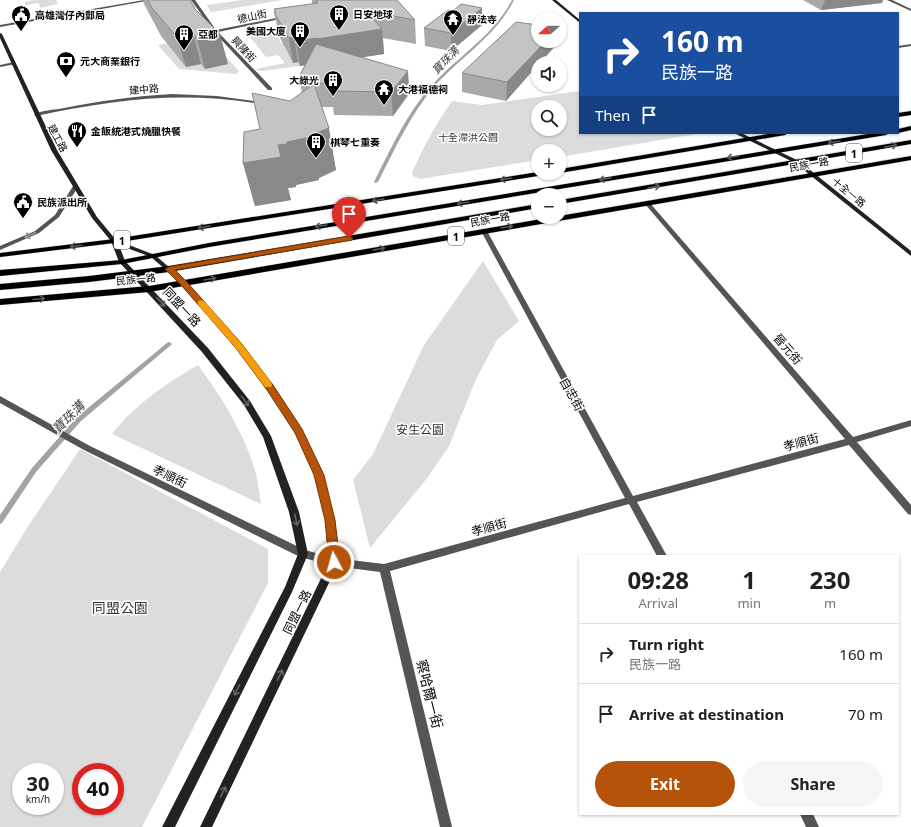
<!DOCTYPE html>
<meta charset="utf-8">
<style>
:root{--surface:#fff;--page:#f6f6f6;--text:#202124;--muted:#757577;--line:#e0e0e0;--accent:#b45309}
body{margin:0;font-family:"Noto Sans","Noto Sans TC",sans-serif;background:var(--page);color:var(--text);height:100vh;display:flex;flex-direction:column;font-size:15px;white-space:nowrap}
*{box-sizing:border-box;margin:0}
p{font-size:13px;color:var(--muted)}
.icon{flex:none;width:22px;height:22px;fill:none;stroke:currentColor;stroke-width:2;stroke-linecap:round;stroke-linejoin:round}
.map{position:relative;flex:1;overflow:hidden}
.drawer{position:absolute;left:579px;top:555px;width:320px;height:260px;display:flex;flex-direction:column;background:var(--surface);border-radius:0px;box-shadow:0 1px 3px #0004}
.drawer>*{flex:none}
.hud{position:absolute;left:579px;top:12px;width:320px;height:122px;border-radius:0px;box-shadow:0 1px 3px #0004;background:#1a4fa0;color:#fff;overflow:hidden}
.needle{width:26px;rotate:249deg}
.buttons{position:absolute;left:531px;top:12px;display:grid;gap:8px}
.buttons a{display:grid;place-items:center;width:36px;height:36px;border-radius:50%;background:var(--surface);box-shadow:0 1px 3px #0004;font-size:20px}
.speed{position:absolute;left:12px;top:763px;display:flex;gap:8px;font-size:20px;font-weight:700;text-align:center}
.speed>*{display:grid;place-content:center;width:52px;height:52px;border-radius:50%;background:var(--surface);box-shadow:0 1px 3px #0004;line-height:1}
.speed small{font-size:10px;font-weight:400}
.speed .limit{border:6px solid #d22;background:#fff;color:#111}
.pin{position:absolute;display:grid;place-items:center;width:34px;height:34px;color:#fff;margin:-41px -17px;border-radius:50% 50% 50% 0;rotate:-45deg;box-shadow:0 0 4px #0007}
.pin .icon{rotate:45deg}
.me{position:absolute;width:44px;margin:-22px;rotate:354deg;stroke-linejoin:round;filter:drop-shadow(0 0 3px #0008)}
.turn{display:flex;align-items:center;gap:14px;height:84px;padding:0 16px;font-size:18px}
.turn .icon{width:52px;height:52px;stroke-width:2.5}
.turn b{display:block;font-size:28px;line-height:34px}
.then{display:flex;align-items:center;height:38px;padding:0 16px;background:#0003;gap:8px;font-size:15px}
.eta{display:flex;justify-content:space-evenly;align-items:center;height:68px;text-align:center}
.eta b{font-size:24px;font-weight:700;line-height:28px}
.cta{display:flex;gap:8px;margin-top:auto;padding:8px 16px}
.cta a{flex:1;height:46px;border-radius:24px;background:var(--accent);color:#fff;font-size:16px;font-weight:700;line-height:46px;text-align:center}
.cta a+a{background:var(--page);color:var(--text)}
ul{padding:0;list-style:none}
li{display:flex;align-items:center;gap:12px;height:60px;padding:0 16px;border-top:1px solid var(--line)}
li div{flex:1}
li b{display:block;font-size:15px}
li em{font-style:normal}
.map>svg:first-child{display:block}
</style>
<div class="map">
<svg width="911" height="827" viewBox="0 0 911 827">
<rect width="100%" height="100%" fill="#fff"/>
<path fill="#dcdcdc" fill-rule="evenodd" d="M34,0H56L58,4L41,8L38,3L26,5L24,2Z
M243,0H282L211,12L207,5Z
M300,28L278,37L281,43L285,42L284,47L289,55L294,54L293,63L298,62L300,66L261,71L255,69L285,63L278,55L266,57L250,37Z
M206,35L239,71L236,74L179,69L158,45Z
M580,91V133H702L560,157V151H538V160L420,179L413,176L412,173C423,147 436,124 452,101L482,105ZM538,107H560V129H538Z
M483,261L519,321L497,340L476,379L449,446L428,477L370,548L353,480L373,454L424,345Z
M198,365C221,396 246,436 256,474C258,483 259,494 261,504L112,434C137,403 164,385 198,365Z
M80,449L268,549V583L142,827H0V572L27,528ZM21,772H55V806H21ZM81,772H115V806H81Z"/>
<g fill="none" stroke-linecap="round" stroke-linejoin="round">
<path fill="#a3a3a3" fill-rule="evenodd" d="M512,0H514C495,38 461,56 434,87C410,115 395,149 378,182L375,183L374,182C391,148 407,113 432,85C458,56 493,36 512,0Z
M169,342L171,343L172,344L171,345L81,421L36,472L2,523L0,524V515L32,468L77,417L167,343Z"/>
<g stroke="#dbdbdb" stroke-width="1">
<path id="primary" d="M911,111V115L898,117V113Z
M911,126V130L898,133V129Z
M774,133H788L785,135L560,173V169Z
M874,133H889L886,135L209,247L122,264L0,276V270L122,260L209,243Z
M911,140V144L560,204V200Z
M911,156V160L149,292L0,305V299L149,286Z
M538,172L547,173L544,175L114,243L0,257V253L114,239Z
M538,204V208L169,272L89,282L0,290V284L89,276L169,266Z"/>
</g>
<path fill="#555" fill-rule="evenodd" d="M144,0H152L0,27V25Z
M191,0H195L216,30L286,16L285,18L218,32L272,88V90H268L214,32Z
M887,0H892L911,9V11Z
M911,44V46L898,48V46Z
M14,62L16,63V64L0,67V65Z
M172,94L217,96L254,101L256,102L254,103C178,91 111,100 36,116L34,115C41,110 54,110 64,108C99,101 135,96 172,94Z
M73,186L78,187L59,217L39,233L0,250V246L35,231L55,215Z
M647,201L649,202L853,437L911,420V426L857,442L911,505V515L908,514L849,445L637,502L667,556H657L629,504L390,571L452,827H440L380,572L334,566L300,557L84,450L0,403V396L90,446L305,550L334,558L384,564L625,498L481,231L484,229L487,231L633,496L845,439L645,204V202Z
M800,814H813L819,827H806Z"/>
<path fill="#222" fill-rule="evenodd" d="M552,0H556L580,20V23Z
M0,33L2,34L57,150L97,217L116,240L155,255L186,282L241,343L273,385L302,430L323,475L335,520L339,562L212,827H200L329,562L325,520L315,475L296,433L267,389L235,347L182,284L151,257L119,245L125,261L208,348L250,401L271,436L299,512L308,554L292,592L175,827H162L285,587L298,554L289,512L263,437L244,405L202,352L119,262L111,241L92,218L51,150L0,38Z
M734,133H741L799,161L911,251V256L795,163Z"/>
<use href="#primary" fill="#000" fill-rule="evenodd"/>
</g>
<path fill="#a9a9a9" d="M143,0H190L228,64L205,69L201,64L186,67L161,36L144,4Z
M312,0H397L415,20L416,44L383,38L384,54L361,57L408,71L409,94L393,116L334,115L333,107H322L336,170L319,178V180L296,185V187L288,188L291,200L255,206L243,163L260,129L290,101L302,93L299,77L305,65L300,66L298,62L293,63L279,36L274,12H275L274,9L312,4Z
M803,0H883L882,3L821,10Z
M482,25L451,51L425,46L424,28Z
M555,46L540,63H538L506,101L462,92V73Z"/>
<path fill="#898989" d="M825,0H883L882,3L821,10Z
M482,8V25L451,51V33Z
M382,29L384,54L321,64L320,63L300,66L296,41Z
M193,34L201,64L186,67L177,37Z
M220,34L228,64L205,69L197,39Z
M294,37L298,62L293,63L289,38Z
M546,41H556L555,46L540,63H538V65L506,101L507,82Z
M408,71L409,94L393,116L391,92Z
M329,128L336,170L319,178V180L296,185V187L288,188L291,200L255,206L243,163L278,145Z"/>
<path fill="#c4c4c4" stroke="#898989" d="M148,0H190L195,9L220,34L197,39L193,34L177,37L152,8Z
M316,0H397L415,20L366,11L382,29L317,39L318,38L296,41L294,37L289,38L274,12H276L274,9L318,3Z
M461,4L482,8L451,33L424,28L448,10L453,11Z
M516,22L538,25V41H546L507,82L462,73Z
M316,44L408,71L391,92L331,91L341,84L309,83L312,78L299,77Z
M314,84L329,128L311,135V137L287,142V144L278,145L281,157L243,163L244,132L260,129L252,93L290,101Z"/>
<defs><path id="oneway-shaft" d="M-6 0H5M1.5-3L5.5 0L1.5 3" fill="none" stroke-width="1.6" stroke-linecap="round" stroke-linejoin="round"/></defs>
<g stroke="#595959">
<use href="#oneway-shaft" transform="translate(834 142) rotate(171)"/>
<use href="#oneway-shaft" transform="translate(891 146) rotate(-11)"/>
<use href="#oneway-shaft" transform="translate(733 157) rotate(171)"/>
<use href="#oneway-shaft" transform="translate(506 179) rotate(171)"/>
<use href="#oneway-shaft" transform="translate(605 179) rotate(171)"/>
<use href="#oneway-shaft" transform="translate(654 187) rotate(-10)"/>
<use href="#oneway-shaft" transform="translate(378 200) rotate(171)"/>
<use href="#oneway-shaft" transform="translate(463 203) rotate(171)"/>
<use href="#oneway-shaft" transform="translate(321 226) rotate(171)"/>
<use href="#oneway-shaft" transform="translate(204 227) rotate(171)"/>
<use href="#oneway-shaft" transform="translate(507 227) rotate(-10)"/>
<use href="#oneway-shaft" transform="translate(76 246) rotate(173)"/>
<use href="#oneway-shaft" transform="translate(379 249) rotate(-10)"/>
<use href="#oneway-shaft" transform="translate(210 279) rotate(-10)"/>
<use href="#oneway-shaft" transform="translate(39 299) rotate(-5)"/>
</g>
<use stroke="#999" href="#oneway-shaft" transform="translate(30 235) rotate(155)"/>
<g stroke="#646464">
<use href="#oneway-shaft" transform="translate(161 302) rotate(47)"/>
<use href="#oneway-shaft" transform="translate(245 401) rotate(54)"/>
<use href="#oneway-shaft" transform="translate(296 520) rotate(78)"/>
<use href="#oneway-shaft" transform="translate(280 675) rotate(-64)"/>
<use href="#oneway-shaft" transform="translate(237 690) rotate(117)"/>
<use href="#oneway-shaft" transform="translate(223 792) rotate(-64)"/>
</g>
<path fill="#b45309" stroke="#753606" d="M349,236L353,238L352,240L175,270L186,281L241,343L273,385L302,429L324,475L335,520L340,562L338,566L334,567L331,566L329,562L325,520L314,475L295,433L267,390L235,347L181,285L165,269L169,267Z"/>
<path fill="#f59e0b" d="M201,300L204,301L241,343L271,382L272,385L271,387H265L235,347L198,305V301Z"/>
<defs>
<g id="building-pin" transform="scale(1)"><path d="M0 17L-7.5 6A9.5 9.5 0 1 1 7.5 6Z" fill="#000" stroke="#fff"/><path d="M-4-6H4V6H1V3H-1V6H-4ZM-2.5-4.3h1.7v1.8h-1.7ZM.8-4.3h1.7v1.8H.8ZM-2.5-1h1.7V.8h-1.7ZM.8-1h1.7V.8H.8Z" fill="#fff"/></g>
<g id="civic-pin" transform="scale(1)"><path d="M0 17L-7.5 6A9.5 9.5 0 1 1 7.5 6Z" fill="#000" stroke="#fff"/><path d="M-.6-6.5H3V-4.5H.6V-3L4-1V1h2V6H-6V1h2V-1L-.6-3ZM-1.2 2.5V6h2.4V2.5Z" fill="#fff"/></g>
<g id="temple-pin" transform="scale(1)"><path d="M0 17L-7.5 6A9.5 9.5 0 1 1 7.5 6Z" fill="#000" stroke="#fff"/><path d="M0-6L5-2H3V0L6.5 2.5H4V6H1.5V3h-3V6H-4V2.5H-6.5L-3 0V-2H-5Z" fill="#fff"/></g>
<g id="bank-pin" transform="scale(1)"><path d="M0 17L-7.5 6A9.5 9.5 0 1 1 7.5 6Z" fill="#000" stroke="#fff"/><path d="M-6-4H6V4H-6ZM0-2.3a2.3 2.3 0 1 0 0 4.6a2.3 2.3 0 1 0 0-4.6Z" fill="#fff"/></g>
<g id="restaurant-pin" transform="scale(1)"><path d="M0 17L-7.5 6A9.5 9.5 0 1 1 7.5 6Z" fill="#000" stroke="#fff"/><path d="M-5-6h1v4h1v-4h1v4h1v-4h1v5L-1.5 .5V6h-2V.5L-5-1ZM5-6V6H3V1.5H1.5Q1.5-4 5-6Z" fill="#fff"/></g>
</defs>
<g fill-rule="evenodd">
<use href="#building-pin" x="339" y="14"/>
<use href="#civic-pin" x="21" y="15"/>
<use href="#temple-pin" x="453" y="19"/>
<use href="#building-pin" x="300" y="31"/>
<use href="#building-pin" x="184" y="34"/>
<use href="#bank-pin" x="66" y="61"/>
<use href="#building-pin" x="333" y="80"/>
<use href="#temple-pin" x="384" y="89"/>
<use href="#restaurant-pin" x="77" y="131"/>
<use href="#building-pin" x="316" y="142"/>
<use href="#civic-pin" x="23" y="202"/>
</g>
<g text-anchor="middle" dominant-baseline="central" stroke-width="3" stroke-linejoin="round" paint-order="stroke">
<g font-size="10" font-weight="bold" fill="#000" stroke="#fff" text-anchor="start">
<text x="353" y="14">日安地球</text>
<text x="35" y="15">高雄灣仔內郵局</text>
<text x="467" y="19">靜法寺</text>
<text x="286" y="31" text-anchor="end">美國大廈</text>
<text x="198" y="34">亞都</text>
<text x="80" y="61">元大商業銀行</text>
<text x="319" y="80" text-anchor="end">大綠光</text>
<text x="398" y="89">大港福德祠</text>
<text x="91" y="131">金飯統港式燒臘快餐</text>
<text x="330" y="142">棋琴七重奏</text>
<text x="37" y="202">民族派出所</text>
</g>
<g font-size="10" fill="#000" stroke="#fff">
<text transform="translate(252 16) rotate(-12)">德山街</text>
<text transform="translate(244 49) rotate(47)">興隆街</text>
<text transform="translate(144 89) rotate(-5)">建中路</text>
<text transform="translate(58 138) rotate(62)">建工路</text>
<text transform="translate(809 164) rotate(-10)">民族一路</text>
<text transform="translate(849 192) rotate(39)">十全一路</text>
<text transform="translate(490 219) rotate(-10)">民族一路</text>
<text transform="translate(136 279) rotate(-6)">民族一路</text>
</g>
<g font-size="10" fill="#333" stroke="#fff">
<text x="468" y="137">十全滯洪公園</text>
</g>
<g font-size="11" font-style="italic" fill="#444" stroke="#fff">
<text transform="translate(445 60) rotate(-46)">寶珠溝</text>
</g>
<g fill="#fff" stroke="#4c4c4c" stroke-width="1">
<rect x="846" y="144" width="16" height="18" rx="3"/>
<rect x="448" y="227" width="16" height="18" rx="3"/>
<rect x="114" y="231" width="16" height="18" rx="3"/>
</g>
<g font-size="11" font-weight="bold" fill="#000">
<text x="854" y="153">1</text>
<text x="456" y="236">1</text>
<text x="122" y="240">1</text>
</g>
<g font-size="12" fill="#000" stroke="#fff">
<text transform="translate(182 307) rotate(47)">同盟一路</text>
<text transform="translate(788 349) rotate(49)">晉元街</text>
<text transform="translate(572 394) rotate(61)">自忠街</text>
<text transform="translate(801 442) rotate(-15)">孝順街</text>
<text transform="translate(170 476) rotate(26)">孝順街</text>
<text transform="translate(489 527) rotate(-15)">孝順街</text>
<text transform="translate(297 612) rotate(-64)">同盟一路</text>
</g>
<g font-size="12" fill="#333" stroke="#fff">
<text x="420" y="429">安生公園</text>
</g>
<g font-size="13" font-style="italic" fill="#444" stroke="#fff">
<text transform="translate(68 417) rotate(-45)">寶珠溝</text>
</g>
<g font-size="14" fill="#333" stroke="#fff">
<text x="120" y="607">同盟公園</text>
</g>
<g font-size="14" fill="#000" stroke="#fff">
<text transform="translate(430 694) rotate(76)">察哈爾一街</text>
</g>
</g>
</svg>
<div class="buttons">
<a><svg class="needle" viewBox="-14 -14 28 28"><path d="M0-13l5 13h-10z" fill="#e53935"/><path d="M0 13l5-13h-10z" fill="#757577"/></svg></a>
<a><svg class="icon" aria-label="sound" viewBox="0 0 24 24"><path d="M4 9h4l5-4v14l-5-4H4zM17 9q2 3 0 6"/></svg></a>
<a><svg class="icon" aria-label="search" viewBox="0 0 24 24"><circle cx="10" cy="10" r="6"/><path d="M15 15l6 6"/></svg></a>
<a>+</a>
<a>−</a>
</div>
<div class="speed"><div>30<small>km/h</small></div><div class="limit">40</div></div>
<div class="pin" style="left:349px;top:238px;background:#d93025"><svg class="icon" aria-label="arrive" viewBox="0 0 24 24"><path d="M6 21V4h12l-3 4 3 4H6"/></svg></div>
<svg class="me" style="left:334px;top:562px" viewBox="-20 -20 40 40"><circle r="17" fill="#b45309" stroke="#fff" stroke-width="3"/><path d="M0-11L8 9 0 5-8 9z" fill="#fff"/></svg>
<div class="hud">
<div class="turn"><svg class="icon" aria-label="right" viewBox="0 0 24 24"><path d="M7 20v-9h11M14 6l5 5-5 5"/></svg><div><b>160 m</b>民族一路</div></div>
<div class="then">Then<svg class="icon" aria-label="arrive" viewBox="0 0 24 24"><path d="M6 21V4h12l-3 4 3 4H6"/></svg></div>
</div>
<section class="drawer">
<div class="eta">
<div><b>09:28</b><p>Arrival</p></div>
<div><b>1</b><p>min</p></div>
<div><b>230</b><p>m</p></div>
</div>
<ul>
<li><svg class="icon" aria-label="right" viewBox="0 0 24 24"><path d="M7 20v-9h11M14 6l5 5-5 5"/></svg><div><b>Turn right</b><p>民族一路</p></div><em>160 m</em></li>
<li><svg class="icon" aria-label="arrive" viewBox="0 0 24 24"><path d="M6 21V4h12l-3 4 3 4H6"/></svg><div><b>Arrive at destination</b></div><em>70 m</em></li>
</ul>
<div class="cta"><a>Exit</a><a>Share</a></div>
</section>
</div>
